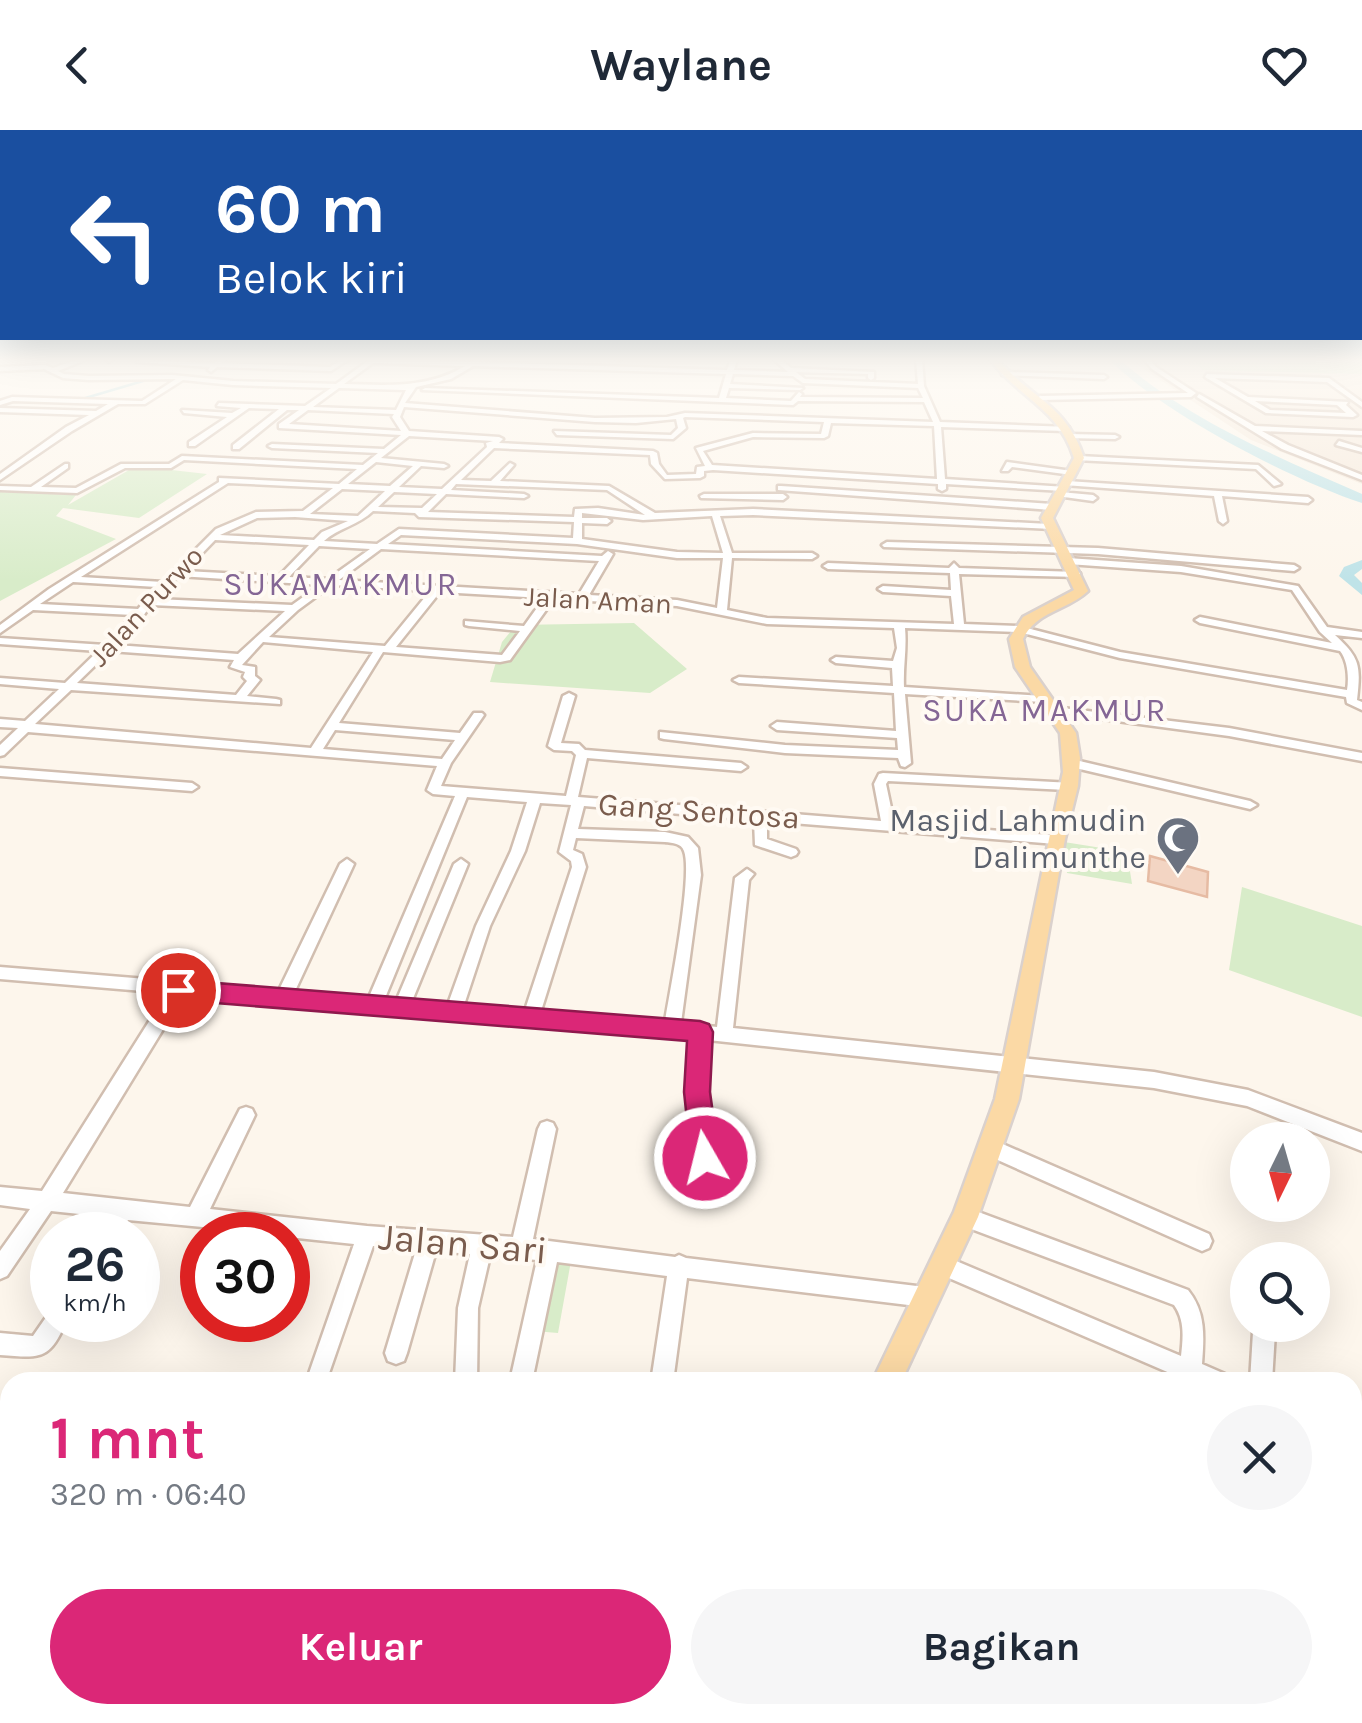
<!DOCTYPE html>
<html lang="id">
<meta charset="utf-8">
<style>
:root{--surface:#fff;--page:#f6f6f7;--text:#1f2937;--muted:#747a83;--accent:#db2777}
body{margin:0;font-family:Karla,sans-serif;background:var(--page);color:var(--text);height:100vh;display:flex;flex-direction:column;font-size:38px;white-space:nowrap}
*{box-sizing:border-box;margin:0}
p{font-size:32px;color:var(--muted)}
.icon{flex:none;width:55px;height:55px;fill:none;stroke:currentColor;stroke-width:2;stroke-linecap:round;stroke-linejoin:round}
.map{position:relative;flex:1;overflow:hidden}
.details{position:absolute;left:0px;top:1242px;width:1362px;height:352px;display:flex;flex-direction:column;background:var(--surface);border-radius:30px 30px 0 0;box-shadow:0 10px 40px #0002}
.details>*{flex:none}
.banner{position:absolute;left:0px;top:0px;width:1362px;height:210px;box-shadow:0 10px 40px #0002;background:#1a4fa0;color:#fff;overflow:hidden}
.needle{width:65px;rotate:185deg}
.buttons{position:absolute;left:1230px;top:992px;display:grid;gap:20px}
.buttons a{display:grid;place-items:center;width:100px;height:100px;border-radius:50%;background:var(--surface);box-shadow:0 10px 40px #0002;font-size:50px}
.speed{position:absolute;left:30px;top:1082px;display:flex;gap:20px;font-size:50px;font-weight:700;text-align:center}
.speed>*{display:grid;place-content:center;width:130px;height:130px;border-radius:50%;background:var(--surface);box-shadow:0 10px 40px #0002;line-height:1}
.speed small{font-size:25px;font-weight:400}
.speed .limit{border:15px solid #d22;background:#fff;color:#111}
.pin{position:absolute;display:grid;place-items:center;width:85px;height:85px;color:#fff;margin:-42px;border:5px solid #fff;border-radius:50%;box-shadow:0 2px 10px #0007}
.me{position:absolute;width:110px;margin:-55px;rotate:352deg;stroke-linejoin:round;filter:drop-shadow(0 0 8px #0008)}
.turn{display:flex;align-items:center;gap:35px;height:210px;padding:0 50px;font-size:45px}
.turn .icon{width:130px;height:130px;stroke-width:2.5}
.turn b{display:block;font-size:70px;line-height:85px}
.round{display:grid;place-items:center;flex:none;width:105px;height:105px;border-radius:52px;background:var(--page)}
.overview{display:flex;align-items:center;justify-content:space-between;height:170px;padding:0 50px}
h1{font-size:60px;font-weight:700;line-height:75px;color:var(--accent)}
.button{display:flex;gap:20px;margin-top:auto;padding:20px 50px}
.button a{flex:1;height:115px;border-radius:60px;background:var(--accent);color:#fff;font-size:40px;font-weight:700;line-height:115px;text-align:center}
.button a+a{background:var(--page);color:var(--text)}
header{display:flex;justify-content:space-between;align-items:center;height:130px;padding:0 50px;background:var(--surface);font-size:45px;font-weight:700}
.map>svg:first-child{display:block}
</style>
<header><svg class="icon" aria-label="back" viewBox="0 0 24 24"><path d="M15 5l-7 7 7 7"/></svg>Waylane<svg class="icon" aria-label="heart" viewBox="0 0 24 24"><path d="M12 20l-8-8c-3-5 5-10 8-4 3-6 11-1 8 4z"/></svg></header>
<div class="map">
<svg width="1362" height="1593" viewBox="0 0 1362 1593">
<rect width="100%" height="100%" fill="#fdf6ec"/>
<path fill="#f5e8da" d="M1127,228H1362V354L1251,310Z"/>
<path fill="#d8ecc9" d="M1191,228L1362,232V244L1203,240Z
M136,336L207,344L139,388L63,378L56,386L116,409L0,471V362L76,365L68,375Z
M634,493L687,539L650,563L490,552L502,512L516,495Z
M1064,712L1127,722L1132,754L1067,743Z
M1242,757L1362,796V887L1229,840Z
M548,1128L571,1131L558,1203L534,1201Z
M1352,1278L1362,1281V1505L1352,1502Z"/>
<g fill="none" stroke-linecap="round" stroke-linejoin="round">
<path stroke="#a5d3da" stroke-width="2.5" d="M0,270L82,269L143,251"/>
<path stroke="#a5d3da" stroke-width="6" d="M26,1593L30,1585"/>
<path fill="#bfe3e8" fill-rule="evenodd" d="M1254,228L1274,230L1294,228L1274,234Z"/>
<path fill="#bfe3e8" fill-rule="evenodd" d="M1108,228H1118C1187,290 1278,327 1362,364V373C1292,350 1158,281 1108,228Z
M1362,430V439L1354,445L1362,453V465L1339,446L1344,437Z"/>
</g>
<path fill="#f3d5c3" stroke="#e6bba3" stroke-width="2.5" d="M1150,726L1208,742L1207,767L1148,751Z"/>
<g fill="none" stroke-linecap="round" stroke-linejoin="round">
<g stroke="#d1beb0" stroke-width="5">
<path id="minor" d="M82,228H90L58,241L64,244L89,246L172,245L233,251L336,254L372,228L470,232L477,228H484L478,232L727,240L731,228H737L734,240L788,242L772,228H779L791,238L874,242V248L871,250L868,248V244L796,242L805,249L918,254L916,228H922L924,256L940,292L1069,297L1066,301L941,297L945,349L1066,357V361H1063L946,354V359L942,361L938,359V354L713,340L704,341V346L700,348L665,349L651,334L650,325L494,318L461,350L491,351L510,333L514,335L500,351L609,356L655,383L753,379L1049,394L1053,397L1052,399L753,385L720,386L732,423H812L817,426L812,429L732,428L727,480L767,488L954,494L951,466L883,462L878,459L883,456L951,460L950,443L828,439L823,436L828,433L949,438L954,433L959,438L1077,442L1080,443V447L959,444L964,494L1019,496L1120,522L1347,560C1349,548 1348,531 1340,521L1200,493L1195,490L1200,487L1332,513L1320,502L1292,460L1181,442L1068,434L1063,431L1068,428L1181,436L1298,456L1327,497L1362,502V508L1335,505C1360,528 1361,535 1357,570L1362,572V580L1347,573L1346,567L1120,528L1019,502L905,498C907,519 903,536 904,557L1043,566L1049,569L1043,572L905,564L911,633L905,637L901,636L898,628L785,623L664,609L660,608V602L785,615L898,620L897,608L777,600L771,596L777,592L896,601L894,563L739,553L733,550L739,547L893,556L892,538L836,533L831,530L836,527L893,531L897,518L894,498L767,494L677,476L554,469L510,530L500,532L383,522L339,593L460,603L474,583H482L484,585L451,633L441,656L566,666L576,625L572,621L554,620L548,616L563,566L569,563L575,566L561,613L579,614L585,620L741,633L747,637L741,641L587,628L578,667L881,691L874,654L879,644L883,643L1072,653L1073,656L1072,659L1067,660L888,651L886,654L894,692L1061,706L1063,709L1061,712L1056,714L767,691V709L796,719L798,722L796,725L791,727L755,715L754,690L584,676L578,699L665,702L688,707L698,718L701,745L681,893L717,897L735,748L747,739L754,744L749,750L733,898L1154,942L1248,960L1362,1003V1021L1247,976L1154,958L708,910L706,962L714,1028L712,1034L705,1037L698,1034L696,1028L688,962L691,908L289,874L283,876L277,873L184,865L63,1063L190,1077L240,979L246,977L252,979L255,985L210,1079L367,1096L513,1107L538,999L541,993L547,991L553,993L556,999L533,1109L675,1127L679,1125L686,1128L925,1157L932,1160L935,1167L932,1174L925,1177L687,1148L673,1252H651L667,1146L557,1132L534,1242L531,1250L524,1252L515,1250L512,1242L537,1130L490,1126L478,1178L477,1252H455L458,1178L470,1124L436,1121L407,1223L404,1231L396,1234L388,1231L385,1223L416,1120L373,1116L326,1252H306L354,1114L288,1107V1105L128,1090L119,1105H98L108,1087L51,1081L7,1146L0,1149V1121L30,1079L0,1075V1057L42,1061L167,863L0,849V837L279,860L340,734L347,729L354,734L295,861L369,867L455,666L433,664L427,660L437,636L28,602L4,625L0,626V615L18,598L0,597V589L25,591L59,559L0,554V548L65,553L98,521L0,514V508L105,515L133,485L33,480L0,503V495L49,459L219,352V348L339,354L357,339L184,330L171,338H125L77,363L0,360V356L31,357L65,334H68V338L41,357L76,358L121,334H169L182,326L363,335L378,323L272,318L268,316L272,314L384,319L401,305L279,298V294L299,280H287L239,319H233V315L279,279L249,278L195,316H189V312L227,287L184,283L182,280L232,283L241,278L217,276L219,273L305,276L331,258L233,255L183,250L145,274H118L72,301L0,350V344L66,297L89,285L0,282V278L96,281L108,274L13,271L0,275V271L12,267L142,271L176,249L89,250L63,248L44,239L0,241V237L45,235L53,238ZM373,233L465,236C427,259 387,255 344,254ZM473,236L726,244L719,268L425,258L422,260L793,275L798,271L924,272L933,292L685,283L667,287L595,288L405,273L416,257L451,249ZM733,244L793,246L803,253L918,258L923,268L800,267L802,264L799,262L791,271L726,268L729,258L800,260L803,258L730,254ZM339,258L406,260L396,280L313,277ZM404,277L595,292L636,293L676,289L678,298L671,305L554,301L557,305L673,309L686,298L683,288L685,287L824,292L821,304L753,303L696,318L705,336L697,337L696,344L667,345L659,334L657,323L653,321L499,313L503,309L499,307L409,301L400,287ZM308,280L394,284L392,287L401,301L289,294ZM831,293L934,296L937,349L712,335L703,321L753,307L824,308L828,306ZM409,306L493,311L486,313L487,317L442,359L399,357L421,336L444,338L448,336L444,334L381,328ZM376,332L413,336L390,356L348,354ZM228,353L333,358L303,381L256,382L216,399L163,452L81,447ZM456,354L607,360L645,385L598,378L575,379L574,387L428,382L446,364L524,368L528,366L524,364L451,360ZM342,359L385,361L358,386L310,384ZM394,362L437,364L422,378L378,377ZM373,381L415,383L419,387L574,392L573,408L399,399L377,414L324,411C338,398 359,395 373,381ZM582,383L643,390L712,386L723,423L677,422L582,409V393L607,394L611,391L607,388H582ZM295,387L348,391L322,402L314,410L220,405L257,388ZM401,405L577,414L677,428H723L717,478L677,470L589,465L613,424L608,421L602,426L388,414ZM215,410L309,415L279,446L185,441ZM319,416L370,419L328,449L289,447ZM381,419L599,431L579,464L339,450ZM179,446L320,455L292,475L156,469ZM73,452L157,457L138,479L40,474ZM332,455L430,461L385,516L269,507L298,480ZM440,462L544,468L524,496L465,491V495L469,496L520,501L502,525L396,517ZM151,475L285,481L238,524L116,515L135,497ZM263,512L373,522L311,618L35,594L71,560L280,574V570L276,569L247,566L260,550L255,546V537L242,535ZM110,521L234,530L230,537L245,542L243,547L247,551L236,565L77,553ZM335,600L455,610L442,629L323,619ZM467,667L527,672L511,721L476,796L448,874L412,871L468,734L461,729L454,734L397,869L385,868ZM540,673L571,675L559,722L571,731L572,737L525,880L464,875L490,796L525,721ZM576,708L665,712C673,713 681,713 684,721C693,745 670,860 665,891L541,881L586,737L582,724L573,720Z
M108,228H115L109,232L106,230Z
M184,228H191L186,232L214,233L221,228H228L221,233L330,237L344,228H351L331,241L217,237L211,242L208,240L210,237L137,232L140,230L178,232Z
M613,228H623L620,230Z
M1143,228H1149L1156,237L1196,263L1191,267L1040,270L1037,268L1040,266L1188,263L1152,239Z
M1004,242L1104,245L1107,247L1104,249L1002,245Z
M1207,244L1329,248L1362,272V277L1327,252L1215,248L1248,267L1348,272L1346,275L1357,285L1353,287L1266,283L1205,247ZM1255,271L1337,275L1346,283L1270,280Z
M1199,264L1255,296L1362,301V305L1262,301L1288,315L1362,345V350L1282,319L1197,267Z
M1069,304L1115,305L1119,307L1115,309L1066,308Z
M1339,311L1362,318V322L1336,315Z
M1079,326L1258,335L1281,354L1274,356L1256,339L1076,330Z
M1007,332L1072,341L1076,343L1072,345L1012,337L1008,341H1002Z
M1067,351L1308,367L1312,370L1308,373L1222,366L1227,391L1223,394L1219,391L1214,366L1064,355V351Z
M781,356L1052,374L1056,377L1052,380L778,360V356Z
M1060,362L1093,365L1097,368L1093,371L1057,366V362Z
M704,364H783L787,367L783,370L701,368L700,366Z
M887,412L1098,418L1294,435L1299,438L1294,441L1098,424L884,417L882,415Z
M1054,577L1229,598L1362,623V631L1229,606L1050,582V578Z
M1071,629L1250,671L1257,675L1250,679L1067,636L1065,633Z
M0,638L192,653L198,657L192,661L0,646Z
M989,1008L1209,1104L1212,1111L1209,1118L1202,1121L1195,1118L982,1023L980,1017L982,1011Z
M965,1077L1188,1160C1206,1182 1204,1207 1202,1234L1225,1244L1228,1252H1179V1247L935,1142L932,1135L935,1128L942,1125L1181,1226C1183,1208 1185,1190 1174,1175L958,1094L955,1087L958,1080Z
M52,1181V1190H67C49,1231 41,1228 0,1225V1203L33,1206L49,1183Z
M1256,1195H1272L1275,1202L1272,1252H1250L1253,1202Z
M0,1394L10,1395V1419L0,1418Z
M805,1585H839L843,1593H809Z
M1307,1585H1349L1353,1593H1311Z"/>
</g>
<g stroke="#dad1cd" stroke-width="5">
<path id="major" d="M989,228H997C1030,269 1066,273 1084,328L1053,388L1088,461C1067,481 1036,481 1023,509L1030,537L1076,603L1080,628L1078,656L1065,709L1019,969L978,1087L901,1252H872L954,1082L995,969L1063,642L1060,603L1015,537L1009,509L1023,487L1074,460L1041,388L1074,328C1058,277 1018,268 989,228Z
M723,1585H760L757,1593H720Z"/>
</g>
<use href="#minor" fill="#fff" fill-rule="evenodd"/>
<use href="#major" fill="#fbd9a5" fill-rule="evenodd"/>
</g>
<linearGradient id="sky" x2="0" y2="1"><stop stop-color="#97c7e8"/><stop offset="0.51" stop-color="#fefbf6"/><stop offset="1" stop-color="#fefbf6" stop-opacity="0"/></linearGradient>
<rect width="1362" height="451" fill="url(#sky)"/>
<path fill="#db2777" stroke="#8e194d" stroke-width="2.5" d="M178,850L700,891L709,894L713,902L710,962L719,1028L715,1037L705,1041L695,1037L691,1028L684,962L687,911L178,870L170,867L166,860L170,853Z"/>
<defs>
<g id="mosque-pin" transform="scale(2.25)"><path d="M0 17L-7.5 6A9.5 9.5 0 1 1 7.5 6Z" fill="#6b7280" stroke="#fffaf3"/><path d="M3.5-4.9A6 6 0 1 0 3.5 4.9A5 5 0 1 1 3.5-4.9Z" fill="#fff"/></g>
</defs>
<g fill-rule="evenodd">
<use href="#mosque-pin" x="1178" y="708"/>
</g>
<g text-anchor="middle" dominant-baseline="central" stroke-width="8" stroke-linejoin="round" paint-order="stroke">
<g font-size="28" fill="#7a5c4d" stroke="#fffaf3">
<text transform="translate(598 470) rotate(3)">Jalan Aman</text>
<text transform="translate(146 476) rotate(-47)">Jalan Purwo</text>
</g>
<g font-size="32" letter-spacing="2.5" fill="#846695" stroke="#fffaf3">
<text x="341" y="454">SUKAMAKMUR</text>
<text x="1045" y="580">SUKA MAKMUR</text>
</g>
<g font-size="32" fill="#7a5c4d" stroke="#fffaf3">
<text transform="translate(699 681) rotate(4)">Gang Sentosa</text>
</g>
<g font-size="32" fill="#5b616d" stroke="#fffaf3" text-anchor="end">
<text x="1146" y="690">Masjid Lahmudin<tspan x="1146" dy="37">Dalimunthe</tspan></text>
</g>
<g font-size="38" fill="#7a5c4d" stroke="#fffaf3">
<text transform="translate(463 1114) rotate(5)">Jalan Sari</text>
</g>
</g>
</svg>
<div class="buttons">
<a><svg class="needle" viewBox="-14 -14 28 28"><path d="M0-13l5 13h-10z" fill="#e53935"/><path d="M0 13l5-13h-10z" fill="#747a83"/></svg></a>
<a><svg class="icon" aria-label="search" viewBox="0 0 24 24"><circle cx="10" cy="10" r="6"/><path d="M15 15l6 6"/></svg></a>
</div>
<div class="speed"><div>26<small>km/h</small></div><div class="limit">30</div></div>
<div class="pin" style="left:178px;top:860px;background:#d93025"><svg class="icon" aria-label="arrive" viewBox="0 0 24 24"><path d="M6 21V4h12l-3 4 3 4H6"/></svg></div>
<svg class="me" style="left:705px;top:1028px" viewBox="-20 -20 40 40"><circle r="17" fill="#db2777" stroke="#fff" stroke-width="3"/><path d="M0-11L8 9 0 5-8 9z" fill="#fff"/></svg>
<div class="banner">
<div class="turn"><svg class="icon" aria-label="left" viewBox="0 0 24 24"><path d="M17 20v-9H6M10 6l-5 5 5 5"/></svg><div><b>60 m</b>Belok kiri</div></div>
</div>
<section class="details">
<div class="overview"><div><h1>1 mnt</h1><p>320 m · 06:40</p></div><a class="round"><svg class="icon" aria-label="close" viewBox="0 0 24 24"><path d="M6 6l12 12M18 6L6 18"/></svg></a></div>
<div class="button"><a>Keluar</a><a>Bagikan</a></div>
</section>
</div>
